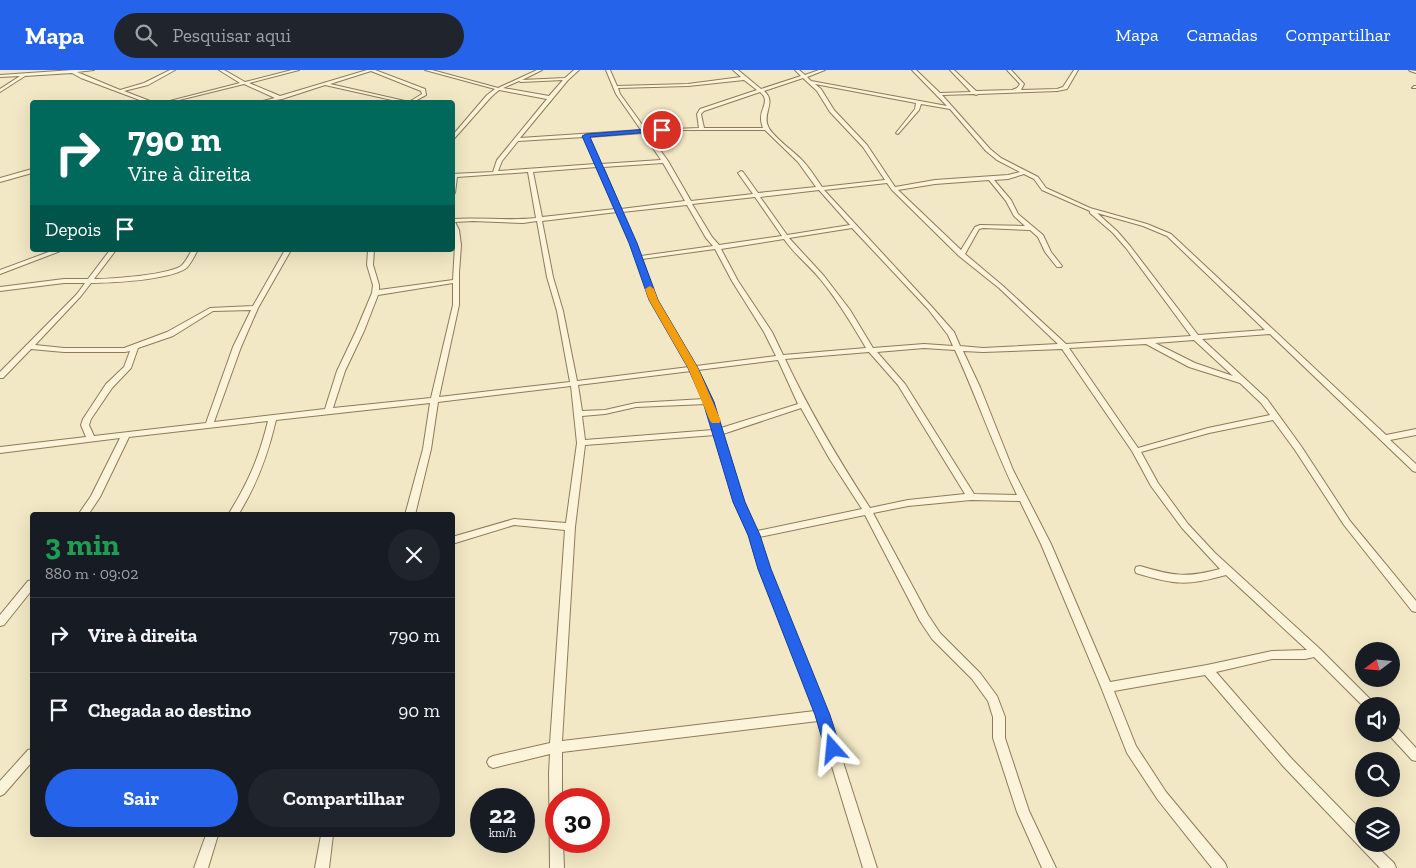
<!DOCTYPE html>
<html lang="pt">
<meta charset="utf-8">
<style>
:root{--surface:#171b24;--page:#20242c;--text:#f1f3f6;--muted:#9ea1a6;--line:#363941;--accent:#2563eb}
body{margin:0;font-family:"Zilla Slab",serif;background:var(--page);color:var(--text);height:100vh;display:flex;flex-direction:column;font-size:19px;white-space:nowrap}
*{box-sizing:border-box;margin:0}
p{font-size:16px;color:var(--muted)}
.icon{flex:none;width:28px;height:28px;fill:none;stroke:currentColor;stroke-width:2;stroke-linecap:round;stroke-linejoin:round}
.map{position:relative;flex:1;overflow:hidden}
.drawer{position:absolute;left:30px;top:442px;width:425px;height:325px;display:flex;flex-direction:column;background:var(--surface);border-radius:5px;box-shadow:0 5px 20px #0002}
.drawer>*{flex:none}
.banner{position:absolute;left:30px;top:30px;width:425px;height:152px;border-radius:5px;box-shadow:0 5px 20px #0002;background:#00695c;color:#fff;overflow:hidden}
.needle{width:32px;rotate:254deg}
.tools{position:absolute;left:1355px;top:572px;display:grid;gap:10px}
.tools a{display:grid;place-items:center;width:45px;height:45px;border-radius:50%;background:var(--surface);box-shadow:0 5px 20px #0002;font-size:25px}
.speed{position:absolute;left:470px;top:718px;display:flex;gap:10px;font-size:25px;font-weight:700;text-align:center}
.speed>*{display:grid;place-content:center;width:65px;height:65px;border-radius:50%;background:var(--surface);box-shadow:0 5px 20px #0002;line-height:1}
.speed small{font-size:12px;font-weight:400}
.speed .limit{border:8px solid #d22;background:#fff;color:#111}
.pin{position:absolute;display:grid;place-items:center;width:42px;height:42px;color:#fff;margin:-21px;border:2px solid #fff;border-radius:50%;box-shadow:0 1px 5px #0007}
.me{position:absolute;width:55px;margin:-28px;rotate:342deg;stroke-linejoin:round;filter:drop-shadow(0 0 4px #0008)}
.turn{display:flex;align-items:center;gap:18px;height:105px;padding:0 15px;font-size:22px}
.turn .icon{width:65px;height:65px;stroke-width:2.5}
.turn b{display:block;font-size:35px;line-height:42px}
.then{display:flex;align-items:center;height:48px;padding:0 15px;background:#0003;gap:10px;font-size:19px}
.round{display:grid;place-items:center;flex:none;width:52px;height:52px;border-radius:26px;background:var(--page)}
.head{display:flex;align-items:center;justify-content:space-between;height:85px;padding:0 15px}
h1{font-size:30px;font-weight:700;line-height:38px;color:#1e9e55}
.primary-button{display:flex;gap:10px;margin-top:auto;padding:10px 15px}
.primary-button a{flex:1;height:58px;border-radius:30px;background:var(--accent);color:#fff;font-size:20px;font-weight:700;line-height:58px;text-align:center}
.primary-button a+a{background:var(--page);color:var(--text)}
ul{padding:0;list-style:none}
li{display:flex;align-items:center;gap:15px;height:75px;padding:0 15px;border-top:1px solid var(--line)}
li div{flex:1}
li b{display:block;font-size:19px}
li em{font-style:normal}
header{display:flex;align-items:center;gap:30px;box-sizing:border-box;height:70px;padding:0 25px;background:var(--accent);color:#fff}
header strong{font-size:24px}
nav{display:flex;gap:28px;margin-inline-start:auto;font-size:18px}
.search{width:350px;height:45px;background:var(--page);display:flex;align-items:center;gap:12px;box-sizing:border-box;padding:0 18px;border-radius:28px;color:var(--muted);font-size:19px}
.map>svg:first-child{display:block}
</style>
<header>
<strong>Mapa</strong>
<div class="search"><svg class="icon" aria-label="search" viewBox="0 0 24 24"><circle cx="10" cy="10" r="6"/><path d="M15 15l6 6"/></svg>Pesquisar aqui</div>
<nav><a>Mapa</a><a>Camadas</a><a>Compartilhar</a></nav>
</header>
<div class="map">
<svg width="1416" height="798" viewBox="0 0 1416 798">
<rect width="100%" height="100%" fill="#f2e8c5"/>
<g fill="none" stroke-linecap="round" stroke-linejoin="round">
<g stroke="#8f7a59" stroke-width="2">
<path id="minor" d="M73,0H94L77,2L120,20L144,13L170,0H175L148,15L124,21L150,31V32H145L81,8L72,3L25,6L0,22V19L20,6L0,7V5Z
M219,0H224L245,12L292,0H299L249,13L280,26L367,0H375L425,19L426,25L413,32H409L422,24L421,21L371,1L330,14L405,31L407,32H401L325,15L282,29L263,32V31L275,28L244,14L171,32H166L240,13Z
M425,0H432L498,18L537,0H542L522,10L565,8L574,0H579L568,10L520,68L641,60L616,24L606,0H610L617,16L688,14L741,7L733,0H738L761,19L801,6L795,0H799L805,5L819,0H825L807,7L811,11L947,36L912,0H916L940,23L971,22L950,0H954L976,21L1012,20L1017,18L1020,14L1007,0H1011L1024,14L1021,20L1057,19L1063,17L1074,0H1078L1067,19L1057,21L978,24L976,25L974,24L942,25L990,79L1001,88L1038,107L1046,118L1090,138L1147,154L1171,164L1386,365L1416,359V365L1390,370L1416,394V402L1413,401L1270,264L1202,269L1267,329L1301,376L1350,451L1416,531V542L1412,541L1344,455L1295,380L1273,350L1209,363L1141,382L1158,413L1188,454L1215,483L1320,579L1374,633L1376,636L1364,637L1314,587L1305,589H1272L1216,602L1291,688L1364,763V774H1374L1394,793L1396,798H1380L1283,696L1205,605L1114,621L1136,676L1166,722L1225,793L1227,798H1212L1158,730L1127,683L1101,617L1041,474L1020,431L971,430L908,436L873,443L928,545L940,563L980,603L997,626L1005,647V668L1029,741L1056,798H1042L1017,742L993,668V647L988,631L972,609L932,569L920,551L865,445L759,467L769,499L828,645L877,798H863L818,651L562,682V729H556V771H563L564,798H550L549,703L550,684L493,698L489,696L487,692L489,688L493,686L550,673L565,460L514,455L452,474V467L514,449L566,453L577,373L571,316L438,332L431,379L415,445H405L423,379L430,333L276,350C268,384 257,415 238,445H228C248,413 259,388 268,351L129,367L100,427L88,445H78L91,426L120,368L0,383V377L86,367L81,355L83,349L106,314L124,297L130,281L125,282H64L31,279L3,308H0V302L77,224L85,213H64L0,221V217L64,209H88L110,180H116L94,209C112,209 167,205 181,196C185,193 189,185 192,180H198C194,186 190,196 185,199C167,210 113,213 91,213L81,226L35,275L64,278H124L167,262L210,238L253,236L285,180H291L258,238L241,277L214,352L325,339L337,301L356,261L372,223L373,215L367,195L368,180H374L373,195L379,215V220L453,210L455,175L452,160V149C480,147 508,151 536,148L528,102L457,107L455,123L452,125V104L493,102L497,90L547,29L499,20L491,27L452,71V66L487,25L495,19ZM803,8L817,21L830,42L863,77L885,110L822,117C815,107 809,97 801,89C793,81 771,65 768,56C762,43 777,32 764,21ZM563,10L549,26L503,18L519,11L521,12ZM744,10L757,20L700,39L697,44L699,58L646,60L620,24L618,18L688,16ZM815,14L916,33L915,39L896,63L898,64L919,40L921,34L950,39L986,81L997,90L1020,102L1008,105L935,110L895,117L867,75L834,40L821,19ZM760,22C771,31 760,38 761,49C761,52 762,55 763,58H704L701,44L704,41ZM679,60H765L798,92L816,117L758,123L743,102L741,101L738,103L753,124L691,131L668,91L648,63ZM643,63L661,90L601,94L589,67ZM584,67L596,94L498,101L502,91L518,71ZM663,93L685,131L621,139L603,97ZM597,97L615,139L542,147L533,102ZM1024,104L1034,109L1042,120L1090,141V143L1113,163L1126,178L1191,266L1066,274L1003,216L965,184L979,159L983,158L1030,160L1038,167L1045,182L1057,197H1061L1062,196L1051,182L1043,165L1018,144L1011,130L994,110L1008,109ZM989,110L1006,131L1014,146L1025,156L980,155L975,157L961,180L898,120L935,114ZM887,113L892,120L959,186L999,218L1058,274L983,278L960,276L954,262L932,237L824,120ZM819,120L850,155L787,165L760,127ZM755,127L782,166L719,175L712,167L692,134ZM687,135L706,168L713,176L641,186L622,142ZM617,142L630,173L651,230L689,297L577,311L563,241L553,207L542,151ZM1097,143L1143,156L1167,166L1265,260L1198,265L1130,176L1117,161ZM473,151L523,153L537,151L547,207L557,241L570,312L439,327L459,235V203L461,175L459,160L455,152ZM852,158L928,239L948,265L953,276L924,274L873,278L850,240L824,206L789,168ZM784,169C794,184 809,195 821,210C838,231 852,254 866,278L783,285L772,262L738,211L721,179ZM715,179L732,211L764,262L776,286L696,296L657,230L642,189ZM453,213V235L431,328L333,338L345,301L364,261L378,225ZM251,240L233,277L206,353L94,366L89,355L91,349L112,318L131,298L138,278L173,266L213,241ZM1194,270L1233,306L1195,293L1155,273ZM1146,274L1189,297L1240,313L1261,333L1270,345L1208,358L1138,378L1069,278ZM924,278L955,280C977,328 994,378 1017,425L974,424L905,314L877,282ZM1062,279L1132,381L1151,416L1182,458L1220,499C1187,508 1173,506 1140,496L1136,497L1135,500L1136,503C1175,515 1187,516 1226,505L1307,580L1272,581L1207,595L1110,612L1051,474L1013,400L980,317L963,281L983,282ZM869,282L898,315L965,424L908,430L870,438C838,389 810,342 785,289ZM778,290L798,334L721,358L713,331L698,300ZM691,301L704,329L636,333L605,340L582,341L578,315ZM706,334L713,360L585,370L582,346L605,344L636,337ZM801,338L829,388L862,439L757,461L744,432L723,364ZM715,365L734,432L749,465L759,499L815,641L562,671L575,457L585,375Z
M1409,0L1416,1V3L1410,1Z
M1414,16H1416V18H1412Z
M32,99V103L0,112V108Z
M54,180H63L0,204V200Z
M32,510V520L4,555L0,556V545L28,511Z
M1391,654L1395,655L1416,678V691L1412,690L1388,664H1391Z
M32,679V692L4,724L0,726V711L28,680Z
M206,765H218L208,798H194Z
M321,765H333L329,798H315Z"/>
</g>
<use href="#minor" fill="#fbf4da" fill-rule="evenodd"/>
</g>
<path fill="#2563eb" stroke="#184099" d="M662,58L665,60L664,61L590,67L637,173L658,230L698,298L714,332L745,432L760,465L771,499L830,645L841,679L838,684L833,686L827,684L825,679L815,645L758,499L748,465L733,432L703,332L688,298L649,230L629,173L582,66L586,64Z"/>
<path fill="#f59e0b" d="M650,216L654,219L658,230L698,298L721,351L719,353H712L710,351L688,298L649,230L645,219Z"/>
</svg>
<div class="tools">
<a><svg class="needle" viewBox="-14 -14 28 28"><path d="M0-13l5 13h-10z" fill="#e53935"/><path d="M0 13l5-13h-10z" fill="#9ea1a6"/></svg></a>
<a><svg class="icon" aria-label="sound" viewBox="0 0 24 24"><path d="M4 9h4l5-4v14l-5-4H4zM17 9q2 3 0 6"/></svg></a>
<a><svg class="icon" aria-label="search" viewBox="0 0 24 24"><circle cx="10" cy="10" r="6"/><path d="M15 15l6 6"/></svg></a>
<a><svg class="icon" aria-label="layers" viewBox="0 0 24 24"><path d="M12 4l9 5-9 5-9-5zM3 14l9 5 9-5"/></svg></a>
</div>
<div class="speed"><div>22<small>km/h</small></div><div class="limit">30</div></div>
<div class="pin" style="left:662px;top:60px;background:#d93025"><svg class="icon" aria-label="arrive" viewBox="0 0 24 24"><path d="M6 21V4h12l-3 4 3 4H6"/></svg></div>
<svg class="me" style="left:833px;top:679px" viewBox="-20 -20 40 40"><path d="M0-17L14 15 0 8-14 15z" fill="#2563eb" stroke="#fff" stroke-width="4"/></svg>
<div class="banner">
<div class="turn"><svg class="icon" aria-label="right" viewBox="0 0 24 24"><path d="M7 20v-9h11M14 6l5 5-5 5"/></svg><div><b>790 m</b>Vire à direita</div></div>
<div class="then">Depois<svg class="icon" aria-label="arrive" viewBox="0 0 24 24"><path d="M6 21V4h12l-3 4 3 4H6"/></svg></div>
</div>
<section class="drawer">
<div class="head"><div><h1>3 min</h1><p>880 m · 09:02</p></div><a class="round"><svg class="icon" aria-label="close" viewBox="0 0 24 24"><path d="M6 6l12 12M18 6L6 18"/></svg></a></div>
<ul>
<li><svg class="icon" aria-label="right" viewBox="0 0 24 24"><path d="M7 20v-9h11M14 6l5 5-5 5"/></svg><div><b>Vire à direita</b></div><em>790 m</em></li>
<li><svg class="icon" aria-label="arrive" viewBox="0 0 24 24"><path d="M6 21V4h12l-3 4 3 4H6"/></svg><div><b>Chegada ao destino</b></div><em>90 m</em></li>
</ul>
<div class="primary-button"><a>Sair</a><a>Compartilhar</a></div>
</section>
</div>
